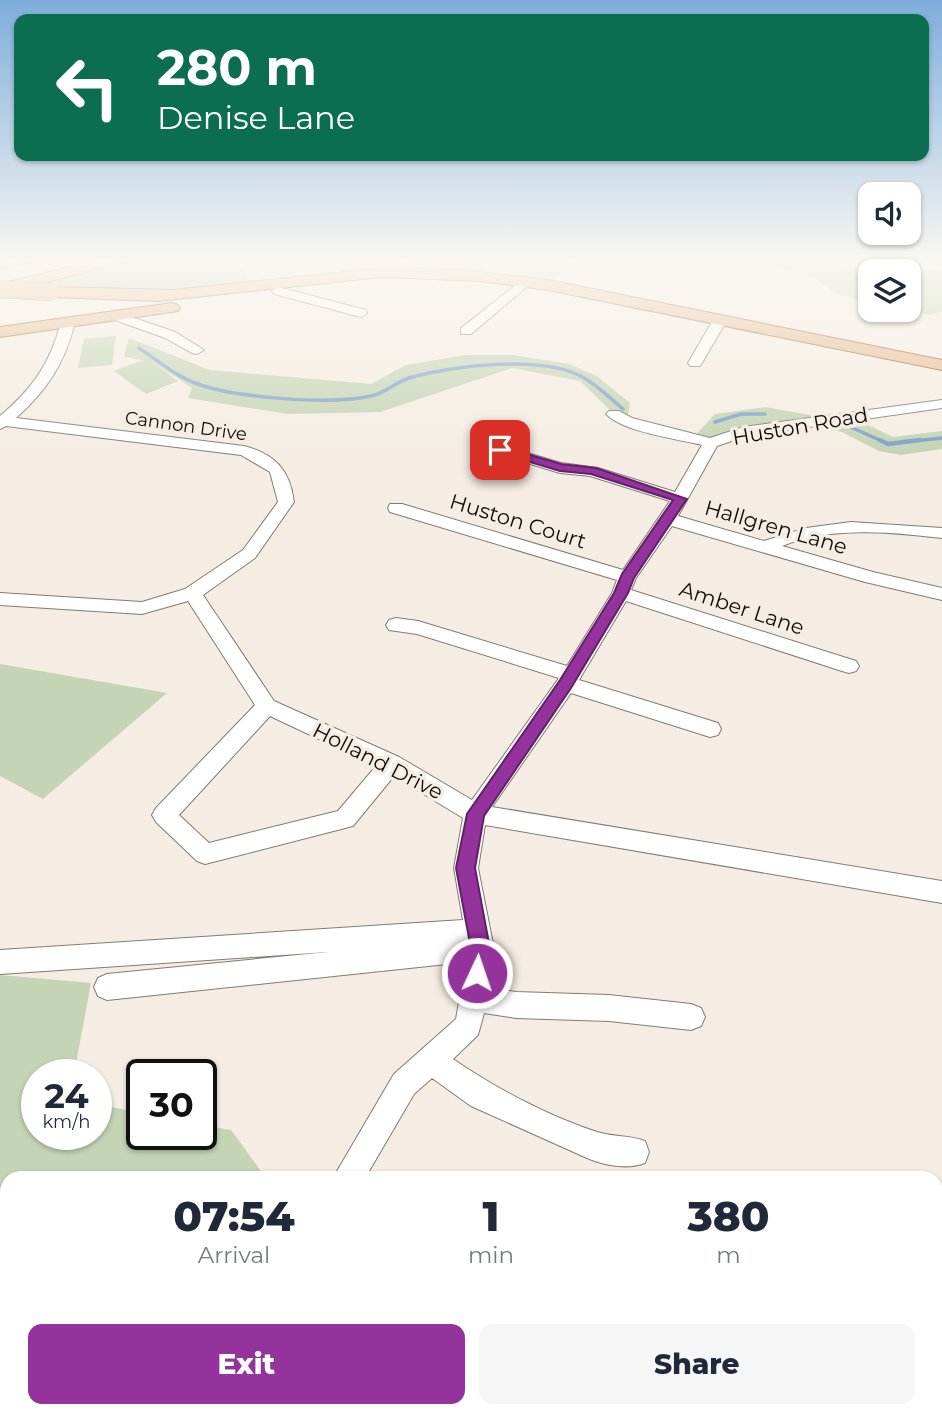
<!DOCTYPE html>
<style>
:root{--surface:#fff;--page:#f6f6f7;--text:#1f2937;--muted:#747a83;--accent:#93339b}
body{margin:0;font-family:Montserrat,sans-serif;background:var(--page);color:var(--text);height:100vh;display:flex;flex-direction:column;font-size:26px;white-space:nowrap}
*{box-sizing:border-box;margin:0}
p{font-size:23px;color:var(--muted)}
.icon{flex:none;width:38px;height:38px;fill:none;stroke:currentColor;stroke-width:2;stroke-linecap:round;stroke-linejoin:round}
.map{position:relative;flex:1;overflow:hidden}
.panel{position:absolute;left:0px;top:1171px;width:943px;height:247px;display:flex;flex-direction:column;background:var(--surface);border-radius:21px 21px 0 0;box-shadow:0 2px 5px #0004}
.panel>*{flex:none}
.guide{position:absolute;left:14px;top:14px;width:915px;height:147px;border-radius:14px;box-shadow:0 2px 5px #0004;background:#0b6e4f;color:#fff;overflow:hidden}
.controls{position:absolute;left:858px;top:182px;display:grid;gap:14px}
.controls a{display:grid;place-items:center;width:63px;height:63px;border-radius:14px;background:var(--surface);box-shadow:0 2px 5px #0004;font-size:35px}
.speed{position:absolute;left:21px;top:1059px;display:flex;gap:14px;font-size:35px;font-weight:700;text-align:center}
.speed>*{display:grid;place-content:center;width:91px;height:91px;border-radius:50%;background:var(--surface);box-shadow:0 2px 5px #0004;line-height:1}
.speed small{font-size:18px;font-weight:400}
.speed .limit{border:4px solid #111;border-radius:10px;background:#fff;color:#111}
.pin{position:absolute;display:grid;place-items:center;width:60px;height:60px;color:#fff;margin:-30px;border-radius:14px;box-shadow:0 4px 10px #0006}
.me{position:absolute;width:77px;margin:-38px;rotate:3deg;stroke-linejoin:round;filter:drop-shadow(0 0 5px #0008)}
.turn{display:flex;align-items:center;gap:24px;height:147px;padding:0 28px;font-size:32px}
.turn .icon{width:91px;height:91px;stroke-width:2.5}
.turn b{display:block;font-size:49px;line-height:60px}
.eta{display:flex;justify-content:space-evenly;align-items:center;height:119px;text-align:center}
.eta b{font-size:42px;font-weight:800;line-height:49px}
.cta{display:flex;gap:14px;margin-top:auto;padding:14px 28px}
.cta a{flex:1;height:80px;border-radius:14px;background:var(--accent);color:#fff;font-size:28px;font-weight:800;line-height:80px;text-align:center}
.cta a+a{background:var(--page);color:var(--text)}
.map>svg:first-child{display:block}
</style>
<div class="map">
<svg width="942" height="1417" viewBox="0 0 942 1417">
<rect width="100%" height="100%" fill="#f5ede3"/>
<path fill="#c4d4b4" d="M138,258H270L237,263L252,283L180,290L30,286Z
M402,258H482L441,266L408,269Z
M508,258H575L554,279L515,272L510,268Z
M728,258H767L847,267L942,271V311L930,315L902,310H908V271H870V304L837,293L806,273Z
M116,336L112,365L78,368L84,339Z
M129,338L210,370L371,384L406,365L465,355H513L569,364L597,376L630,403L627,421L614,414L580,381L512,368L380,412L288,414L188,398L192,388L150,360L178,381L146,394L114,371L143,360L124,357Z
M765,407L832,419L849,416L893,437L942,431V449L901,455L879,451L842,432L795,424L711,443L693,438L715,414Z
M0,664L167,693L43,799L0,776Z
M0,975L91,983L74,1074H37V1134H96V1104L142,1113V1134H201V1125L231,1130L266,1178H7V1237L0,1235Z
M34,1410L306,1411L304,1417H34Z"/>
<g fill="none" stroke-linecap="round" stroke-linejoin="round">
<path stroke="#7fa2c8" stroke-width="3.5" d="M139,348C157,360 177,377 198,384C236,398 331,405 371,396C385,393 396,382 409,378C452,365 547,354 586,379C599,387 611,399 623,409
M715,422L741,414H765
M846,425L884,442
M904,442L942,438"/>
<path stroke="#7fa2c8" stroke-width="4.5" d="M880,440L888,444L920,440"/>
<g stroke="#827b72" stroke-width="2">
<path id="minor" d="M526,277L530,278V284L471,334H461V328Z
M278,287L366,310L367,313L361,317L274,294L272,291Z
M120,313L175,332L204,350L197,354L192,353L165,338L115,320L113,317Z
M720,316L727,320L702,363L700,366H690L688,363L713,320Z
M67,321L74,325C65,364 45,392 16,418L244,446C275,454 290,470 294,502L255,558L203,595L274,701L399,757L472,800L559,678L417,634L389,630L386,625L389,620L396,618L418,621L567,666L612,593L617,580L390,512L388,508L390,504H402L623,570L670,501L590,476L560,473L494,453L492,450L494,447L500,445L561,463L598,468L675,492L702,445C678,439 623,432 606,414L609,411H619L632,418L710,438L743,427L942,400V408L746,436L717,446L678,516L764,541L806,528L851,522L942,528V538C890,532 832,526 782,546L873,572L942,588V600L865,582L672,526L636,578L631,590L856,661L859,666L856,671L849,673L842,671L626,601L579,680L718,723L721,729L718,735L710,737L571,693L492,807L942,881V903L485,825L478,868L494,949L488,988L516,992L609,995L691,1004L701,1008L705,1017L701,1026L691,1030L609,1021L516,1018L484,1013L478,1035L453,1059C495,1088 548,1116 597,1132C613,1137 629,1135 645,1141L649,1152L645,1163C627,1170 604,1165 587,1158L471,1106L432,1078L414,1094L365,1178H333L394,1074L456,1019L466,962L107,1000L98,996L94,987L98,978L107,974L328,952L0,974V950L463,920L454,868L463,818L394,776L353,826L205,864L197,861L156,822L152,815L156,808L255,705L188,601L142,614L0,605V593L142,602L185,589L243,550L278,502L270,472L241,455L6,426L0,429V416C31,390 50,364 60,325ZM270,716L376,766L338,811L209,843L179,815Z
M288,1410H323L322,1417H286Z"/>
</g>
<g stroke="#90612c" stroke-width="2">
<path id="major" d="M12,258H39L37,261L0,269V261Z
M106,258H130L128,261L0,294V284Z
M382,268L463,270L548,280L942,360V370L548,290L480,281L382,277L158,301L51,297L43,292L51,287L173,290Z
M172,303L178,305L180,308L178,311L0,337V327Z"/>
</g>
<use href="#minor" fill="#fff" fill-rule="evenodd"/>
<use href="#major" fill="#e6bb8b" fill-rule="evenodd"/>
<g stroke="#90612c" stroke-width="18" stroke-linecap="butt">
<path id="major-bridge" d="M0,289L51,292"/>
</g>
<use href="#major-bridge" stroke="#e6bb8b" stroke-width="17"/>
</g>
<linearGradient id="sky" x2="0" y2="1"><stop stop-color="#7eaddb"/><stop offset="0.57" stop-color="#faf7f2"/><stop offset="1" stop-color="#faf7f2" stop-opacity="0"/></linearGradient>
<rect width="942" height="456" fill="url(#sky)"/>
<path fill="#93339b" stroke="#602165" stroke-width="2" d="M500,446L561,464L596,468L687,499L634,578L628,593L571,688L484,816L475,868L490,949L484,980L477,983L470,980L467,973L471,949L456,868L467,814L560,680L614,593L622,574L673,500L591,474L560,471L496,452L494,450Z"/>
<g text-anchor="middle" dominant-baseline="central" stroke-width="7" stroke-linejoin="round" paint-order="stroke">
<g font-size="18" fill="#100e0a" stroke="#f5ede3">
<text transform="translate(186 426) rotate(8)">Cannon Drive</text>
</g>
<g font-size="21" fill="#100e0a" stroke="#f5ede3">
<text transform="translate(800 426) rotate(-10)">Huston Road</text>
<text transform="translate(518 521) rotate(17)">Huston Court</text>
<text transform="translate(776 527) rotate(16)">Hallgren Lane</text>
<text transform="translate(742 608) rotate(18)">Amber Lane</text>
<text transform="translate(378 761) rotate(27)">Holland Drive</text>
</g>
</g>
</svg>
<div class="controls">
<a><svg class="icon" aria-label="sound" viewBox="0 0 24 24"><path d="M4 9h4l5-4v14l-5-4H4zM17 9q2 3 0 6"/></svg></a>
<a><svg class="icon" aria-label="layers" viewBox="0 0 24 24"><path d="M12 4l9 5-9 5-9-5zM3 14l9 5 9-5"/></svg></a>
</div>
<div class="speed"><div>24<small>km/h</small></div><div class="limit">30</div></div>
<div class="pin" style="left:500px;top:450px;background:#d93025"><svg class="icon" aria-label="arrive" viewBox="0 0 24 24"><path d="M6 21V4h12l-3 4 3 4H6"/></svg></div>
<svg class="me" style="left:477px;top:973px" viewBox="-20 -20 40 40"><circle r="17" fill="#93339b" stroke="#fff" stroke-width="3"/><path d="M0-11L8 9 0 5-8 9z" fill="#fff"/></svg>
<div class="guide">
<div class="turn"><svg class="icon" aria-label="left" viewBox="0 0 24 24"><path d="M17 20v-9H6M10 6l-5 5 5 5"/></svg><div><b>280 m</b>Denise Lane</div></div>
</div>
<section class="panel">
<div class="eta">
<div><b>07:54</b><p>Arrival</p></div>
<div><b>1</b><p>min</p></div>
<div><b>380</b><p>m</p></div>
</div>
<div class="cta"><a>Exit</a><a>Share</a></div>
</section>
</div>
